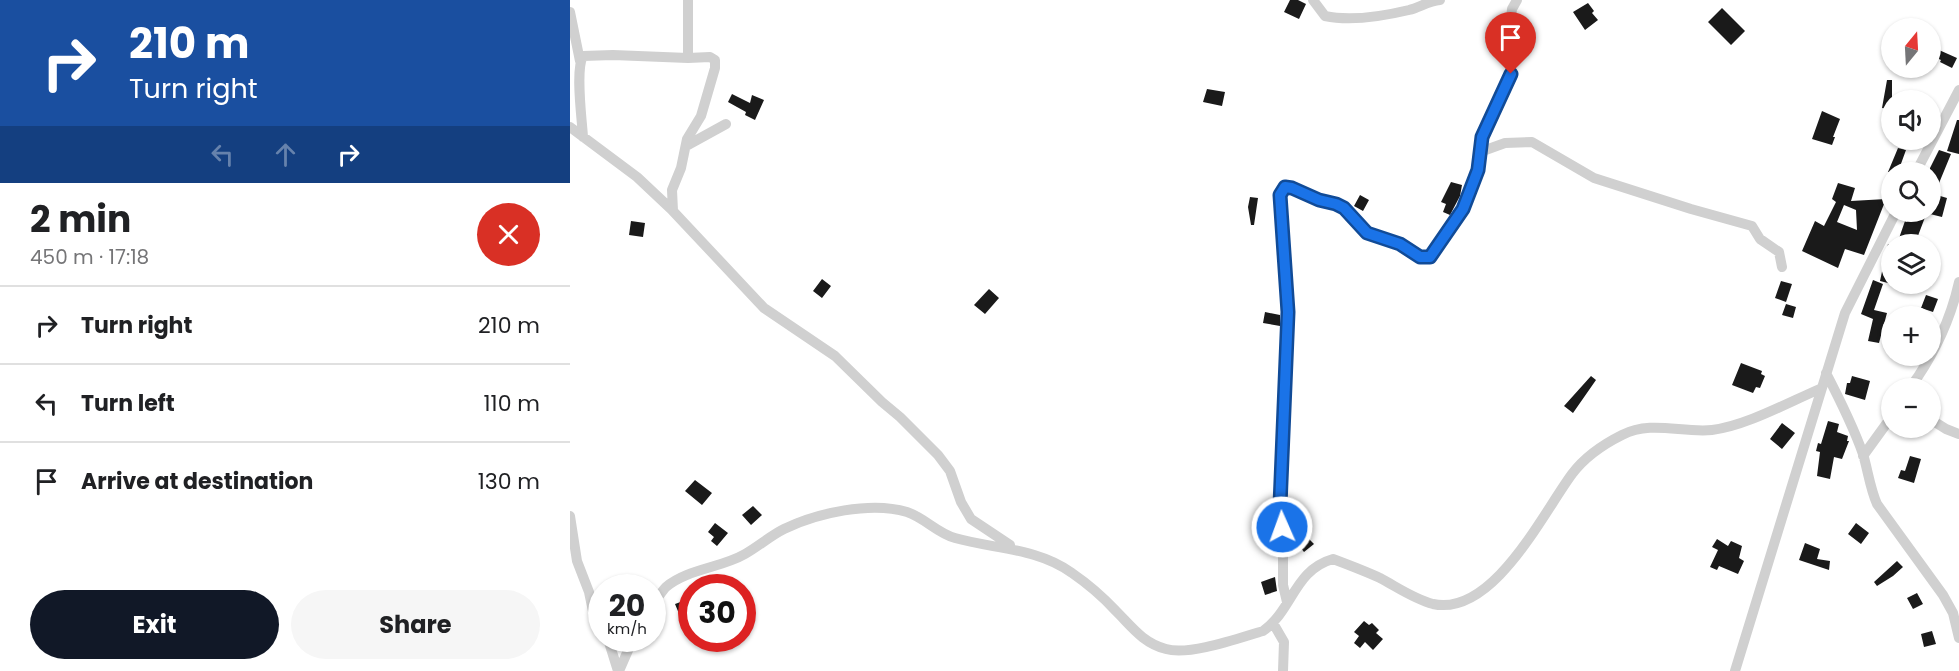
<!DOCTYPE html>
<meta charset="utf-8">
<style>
:root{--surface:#fff;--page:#f6f6f6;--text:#202124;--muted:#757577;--line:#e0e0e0;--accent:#111827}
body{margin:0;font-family:Poppins,sans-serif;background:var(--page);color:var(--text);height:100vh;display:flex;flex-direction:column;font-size:22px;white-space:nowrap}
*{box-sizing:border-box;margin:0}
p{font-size:20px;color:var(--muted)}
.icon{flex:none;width:33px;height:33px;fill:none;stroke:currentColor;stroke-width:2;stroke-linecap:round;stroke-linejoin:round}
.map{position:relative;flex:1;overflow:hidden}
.sheet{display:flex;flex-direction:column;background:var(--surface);width:570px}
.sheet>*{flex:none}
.hud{background:#1a4fa0;color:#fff;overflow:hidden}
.needle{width:39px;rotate:18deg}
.buttons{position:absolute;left:1311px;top:18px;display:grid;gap:12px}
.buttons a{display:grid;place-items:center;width:60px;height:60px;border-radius:50%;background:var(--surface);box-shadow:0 2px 4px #0004;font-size:30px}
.speed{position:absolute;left:18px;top:574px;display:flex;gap:12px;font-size:30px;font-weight:700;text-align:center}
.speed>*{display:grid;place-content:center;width:78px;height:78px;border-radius:50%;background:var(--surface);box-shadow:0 2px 4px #0004;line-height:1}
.speed small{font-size:15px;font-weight:400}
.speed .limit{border:9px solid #d22;background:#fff;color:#111}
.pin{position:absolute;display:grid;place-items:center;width:51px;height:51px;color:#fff;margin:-62px -26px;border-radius:50% 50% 50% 0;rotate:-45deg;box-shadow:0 0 6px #0007}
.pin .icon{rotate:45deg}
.me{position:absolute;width:66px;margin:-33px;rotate:358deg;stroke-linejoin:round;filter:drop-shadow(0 0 4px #0008)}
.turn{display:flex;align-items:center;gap:21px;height:126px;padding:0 30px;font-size:27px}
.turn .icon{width:78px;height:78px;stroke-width:2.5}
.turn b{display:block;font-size:42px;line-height:51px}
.lanes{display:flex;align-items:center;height:57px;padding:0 30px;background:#0003;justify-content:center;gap:30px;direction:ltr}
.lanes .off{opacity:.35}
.round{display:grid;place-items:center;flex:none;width:63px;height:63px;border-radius:32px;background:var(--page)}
.headline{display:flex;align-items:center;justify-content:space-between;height:102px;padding:0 30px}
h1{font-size:36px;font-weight:700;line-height:45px}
.action{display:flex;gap:12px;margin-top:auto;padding:12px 30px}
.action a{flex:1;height:69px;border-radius:36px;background:var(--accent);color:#fff;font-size:24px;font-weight:700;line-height:69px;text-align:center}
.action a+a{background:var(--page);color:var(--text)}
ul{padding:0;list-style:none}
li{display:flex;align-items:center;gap:18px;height:78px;padding:0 30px;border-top:2px solid var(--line)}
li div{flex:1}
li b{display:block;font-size:22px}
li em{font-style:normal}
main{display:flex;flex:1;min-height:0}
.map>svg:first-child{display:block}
</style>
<main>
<section class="sheet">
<div class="hud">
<div class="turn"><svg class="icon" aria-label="right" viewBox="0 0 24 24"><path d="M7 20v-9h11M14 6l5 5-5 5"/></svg><div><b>210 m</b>Turn right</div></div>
<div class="lanes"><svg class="icon off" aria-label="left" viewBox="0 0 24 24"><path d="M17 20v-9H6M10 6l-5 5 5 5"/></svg><svg class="icon off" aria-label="ahead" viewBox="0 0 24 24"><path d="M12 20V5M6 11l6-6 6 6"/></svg><svg class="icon" aria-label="right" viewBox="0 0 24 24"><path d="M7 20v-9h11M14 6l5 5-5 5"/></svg></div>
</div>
<div class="headline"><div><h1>2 min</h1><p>450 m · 17:18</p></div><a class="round" style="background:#d93025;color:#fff"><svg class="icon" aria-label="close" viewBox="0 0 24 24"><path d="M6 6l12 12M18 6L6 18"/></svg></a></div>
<ul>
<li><svg class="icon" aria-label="right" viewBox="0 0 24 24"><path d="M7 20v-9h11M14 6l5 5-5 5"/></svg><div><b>Turn right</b></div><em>210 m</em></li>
<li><svg class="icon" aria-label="left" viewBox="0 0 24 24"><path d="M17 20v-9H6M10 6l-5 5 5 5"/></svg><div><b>Turn left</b></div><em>110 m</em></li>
<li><svg class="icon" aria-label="arrive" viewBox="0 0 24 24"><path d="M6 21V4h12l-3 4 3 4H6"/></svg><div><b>Arrive at destination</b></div><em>130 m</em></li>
</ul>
<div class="action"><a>Exit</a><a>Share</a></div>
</section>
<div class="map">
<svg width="1389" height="671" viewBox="0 0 1389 671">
<rect width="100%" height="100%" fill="#fff"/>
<path fill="#1a1a1a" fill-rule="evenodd" d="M720,0H728L736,4L729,19L714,12Z
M1018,3L1024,11L1022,13L1028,20L1015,30L1003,12Z
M1152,8L1175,31L1161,45L1138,22Z
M1360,46L1387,58L1382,68L1370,62L1371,60L1360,55Z
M1317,80H1322V110L1312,108Z
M637,89L655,92L652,106L633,102Z
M162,94L180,103L182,95L194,100L185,120L175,115L176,112L158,102Z
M1252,111L1270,119L1263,137H1265L1262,145L1242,139Z
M1387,120H1389V154L1377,151Z
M1328,148L1336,150L1328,172H1322V183L1317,181L1320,172H1318Z
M1369,150L1381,154L1367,188L1360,185V168Z
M881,182L892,185L890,196L880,215L873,212L876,204L871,202Z
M1268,183L1285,188L1281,201L1316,199L1294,255L1275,249L1268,268L1232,251L1245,221L1254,226L1266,202L1262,199ZM1274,205L1286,210L1287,230L1267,222Z
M1360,193L1377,198L1372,217L1360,214Z
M790,195L799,200L793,211L784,206Z
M680,197L688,198L684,225H681L678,207Z
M1341,212H1357L1346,241L1343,240L1342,244H1327L1335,221L1337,222Z
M61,221L75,223L73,237L59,235Z
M1318,244L1322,245V284L1310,281Z
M252,279L261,286L252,298L243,291Z
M1303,280L1313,284L1304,310L1317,313L1309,343L1298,341L1303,319L1291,314Z
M1211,281L1222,284L1216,302L1205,298Z
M419,289L429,298L415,314L404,305Z
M1356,295L1368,299L1363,312L1351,308Z
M1216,304L1226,307L1223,318L1212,315Z
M695,312L710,315V326L693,323Z
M1171,363L1192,371L1191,374L1195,376L1190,388L1186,387L1183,393L1162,385Z
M1021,376L1026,380L1003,413L994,406Z
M1282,376L1300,381L1295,400L1275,394L1277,383H1280Z
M1258,421L1269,424L1267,432L1278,436L1277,441H1279L1272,459L1264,457L1260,479L1247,476L1250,452L1246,451L1248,443L1251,444Z
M1212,423L1225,433L1212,449L1200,439Z
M1340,456L1351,459L1344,483L1328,478L1331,470L1335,471Z
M125,480L142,493L132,505L115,491Z
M183,506L192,515L181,525L172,515Z
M145,523L158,533L147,546L141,541L144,537L138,532Z
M1286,523L1299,533L1291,544L1278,534Z
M736,536L744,544L734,552L727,543Z
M1147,539L1158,546L1161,541L1172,546L1169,558L1174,561L1168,574L1149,566L1147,570L1140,567L1148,550L1142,547Z
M1235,543L1250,549L1247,559L1260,561L1259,570L1229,560Z
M1327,561L1333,567L1323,576L1307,586L1304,582Z
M705,577L707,591L695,595L691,582Z
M1347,593L1353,604L1343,609L1337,598Z
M119,599L122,612L110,616L105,604Z
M794,621L799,625L802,623L809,630L806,633L813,639L803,650L795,642L790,648L784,643L789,636L784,632Z
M1362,631L1366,644L1354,647L1351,634Z"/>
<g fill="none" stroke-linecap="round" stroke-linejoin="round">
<path stroke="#d0d0d0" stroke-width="10" d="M743,0L755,16C782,22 814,16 839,10C850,7 859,1 870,0
M0,12L10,61
M0,127L67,177L101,209L194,308L265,356L312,402L330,417L368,455L380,471L391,502L401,519L440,545
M13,137C12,119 5,70 13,56L43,55L118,58
M116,146L156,124
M910,152L935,143L962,142L1024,178L1121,209L1182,226L1190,239L1209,252L1212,267
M1346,172L1389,90
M103,211L102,190L111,168L117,139L131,116L145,68V60L140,57L118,58V0
M1256,373C1270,400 1283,426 1293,454C1298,471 1300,488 1307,504L1373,595L1383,613L1389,638
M1340,388C1364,355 1380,322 1389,282
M1360,419L1376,429L1389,434
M1293,456L1322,416
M0,516L7,561L19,592L24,616L32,627
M717,602L713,585V549L710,505L718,312L710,195L715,187L722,188L749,200L766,204L774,208L797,233L830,245L850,257H860L893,209L908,170L912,137L941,74L938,42L942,9L947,0
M82,605C87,600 91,592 96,587C117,569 151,568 175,554C189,546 200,536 214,529C247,513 301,501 337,512C355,518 367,533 385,538C424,549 468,548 502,573C518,584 533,597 546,611C562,627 573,643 596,649C619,656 669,638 693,631C723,610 724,570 763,559C779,565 795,571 810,578C827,587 844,599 863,604C923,617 973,513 1002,474C1014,458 1034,444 1052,435C1081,420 1111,433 1142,430C1176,426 1219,402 1252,388
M703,623L714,642L713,671
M38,639L48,671
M49,671L63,639
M1165,671L1275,313L1326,212"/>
</g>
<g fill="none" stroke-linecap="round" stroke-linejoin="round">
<g stroke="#114b97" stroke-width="15">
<path id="route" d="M712,527L710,505L718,312L710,195L715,187L722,188L749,200L766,204L774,208L797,233L830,244L850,257H860L893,209L908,170L912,137L941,74"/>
</g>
<use href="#route" stroke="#1a73e8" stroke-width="10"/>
</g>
</svg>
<div class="buttons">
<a><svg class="needle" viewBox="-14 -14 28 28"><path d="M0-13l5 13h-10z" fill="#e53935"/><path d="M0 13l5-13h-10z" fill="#757577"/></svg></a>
<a><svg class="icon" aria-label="sound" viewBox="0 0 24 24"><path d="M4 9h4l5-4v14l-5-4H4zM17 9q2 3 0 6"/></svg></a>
<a><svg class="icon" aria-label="search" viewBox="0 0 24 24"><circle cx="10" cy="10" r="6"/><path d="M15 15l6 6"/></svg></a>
<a><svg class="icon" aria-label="layers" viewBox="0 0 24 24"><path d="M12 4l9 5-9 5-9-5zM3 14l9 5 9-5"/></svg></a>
<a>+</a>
<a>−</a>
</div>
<div class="speed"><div>20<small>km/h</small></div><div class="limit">30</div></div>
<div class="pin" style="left:941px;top:74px;background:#d93025"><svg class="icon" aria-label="arrive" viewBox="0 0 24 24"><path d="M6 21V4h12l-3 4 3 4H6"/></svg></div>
<svg class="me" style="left:712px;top:527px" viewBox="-20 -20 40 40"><circle r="17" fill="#1a73e8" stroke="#fff" stroke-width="3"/><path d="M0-11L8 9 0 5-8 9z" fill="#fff"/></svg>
</div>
</main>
